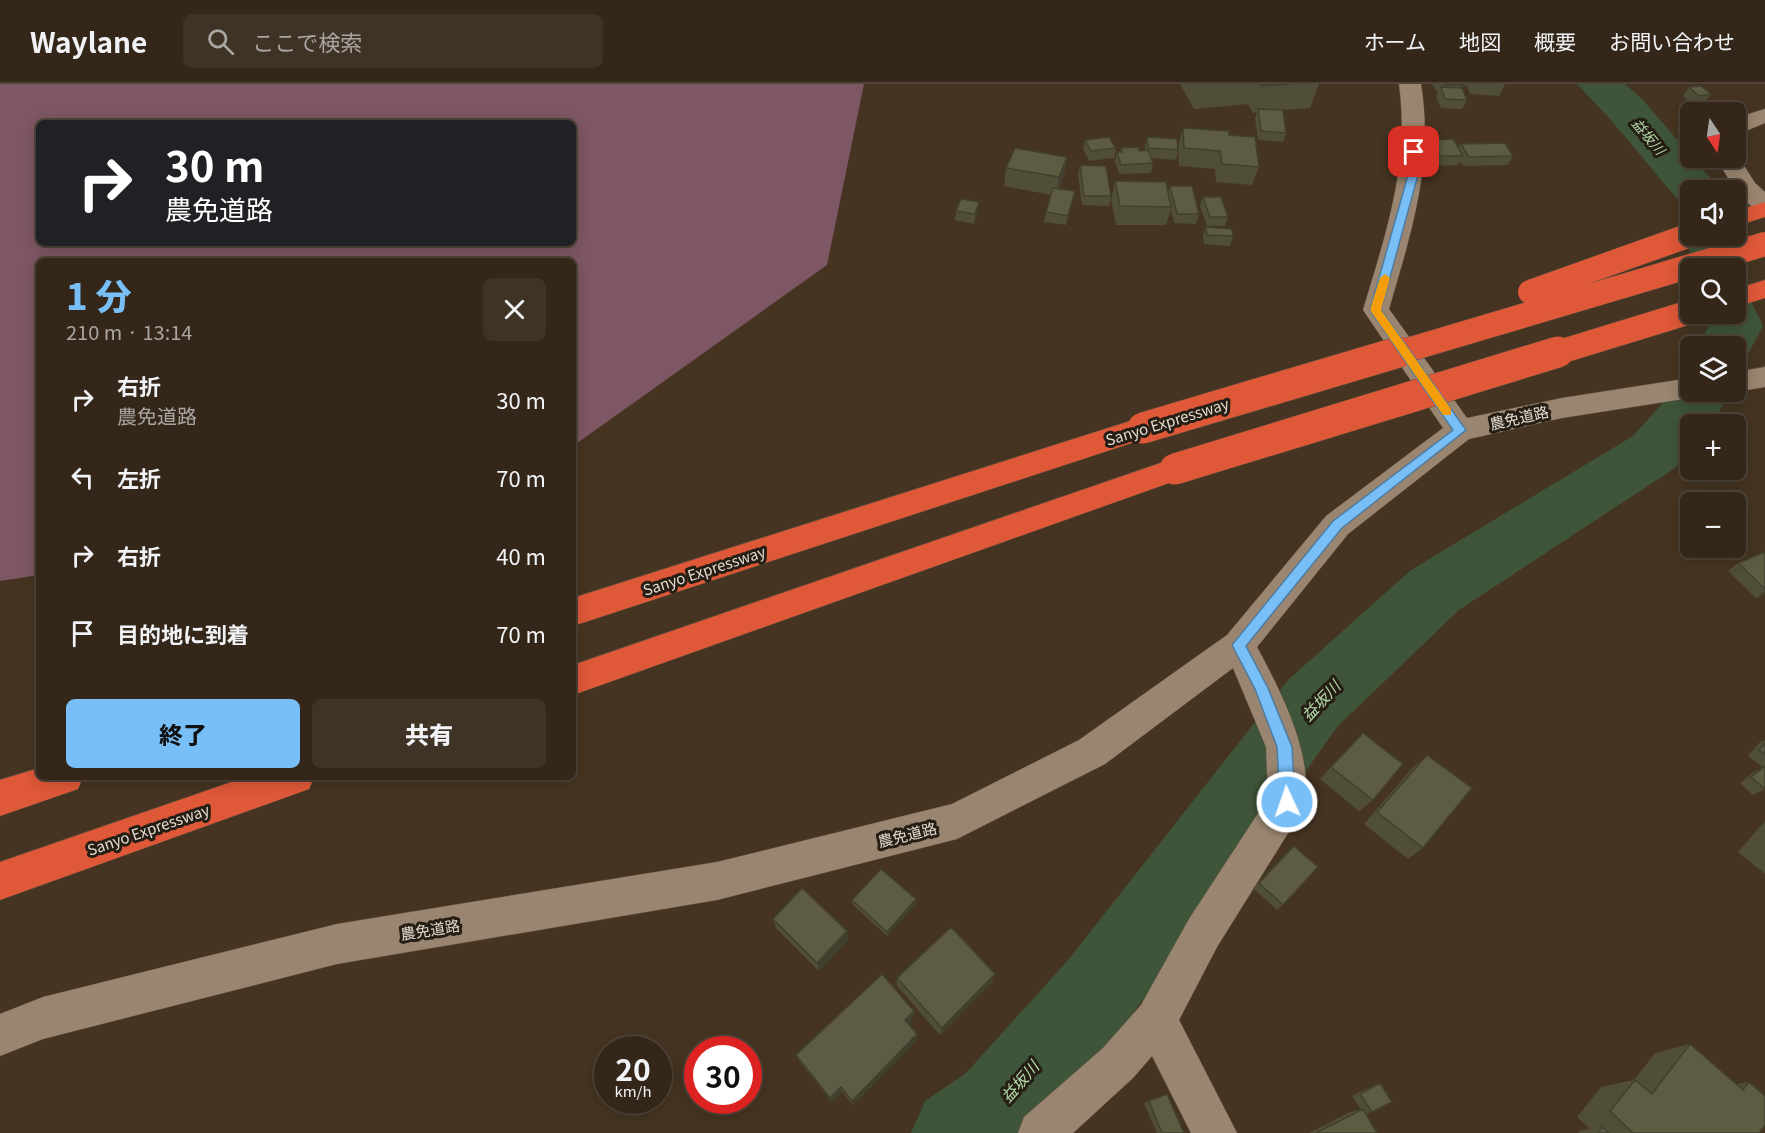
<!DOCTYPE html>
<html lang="ja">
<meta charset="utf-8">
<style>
:root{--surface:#342719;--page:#3f3326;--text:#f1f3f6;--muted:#a9a5a2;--line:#4e4438;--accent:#78bff8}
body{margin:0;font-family:Georgia,"Noto Sans JP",serif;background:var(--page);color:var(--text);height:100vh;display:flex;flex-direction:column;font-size:22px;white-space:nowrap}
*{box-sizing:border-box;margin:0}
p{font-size:20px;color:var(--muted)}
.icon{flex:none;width:33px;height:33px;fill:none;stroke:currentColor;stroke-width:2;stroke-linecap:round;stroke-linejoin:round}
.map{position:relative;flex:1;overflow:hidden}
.side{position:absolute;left:36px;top:174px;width:540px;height:522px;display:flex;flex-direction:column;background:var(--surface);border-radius:9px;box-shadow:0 3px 15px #0003,0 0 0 2px var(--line)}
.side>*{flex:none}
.banner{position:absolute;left:36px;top:36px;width:540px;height:126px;border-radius:9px;box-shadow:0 3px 15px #0003,0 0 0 2px var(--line);background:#202124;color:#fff;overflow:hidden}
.needle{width:39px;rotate:167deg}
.buttons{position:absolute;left:1680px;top:18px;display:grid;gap:12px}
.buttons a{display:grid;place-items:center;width:66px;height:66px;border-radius:9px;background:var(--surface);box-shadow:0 3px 15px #0003,0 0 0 2px var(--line);font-size:30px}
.speed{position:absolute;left:594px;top:952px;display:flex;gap:12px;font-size:30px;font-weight:700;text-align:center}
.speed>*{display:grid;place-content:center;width:78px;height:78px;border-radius:50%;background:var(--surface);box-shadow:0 3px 15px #0003,0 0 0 2px var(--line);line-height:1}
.speed small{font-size:15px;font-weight:400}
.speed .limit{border:9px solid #d22;background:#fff;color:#111}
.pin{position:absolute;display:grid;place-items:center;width:51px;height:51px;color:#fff;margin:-26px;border-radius:12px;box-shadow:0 3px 9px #0006}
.me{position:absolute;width:66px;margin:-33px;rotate:357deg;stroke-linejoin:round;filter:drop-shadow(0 0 4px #0008)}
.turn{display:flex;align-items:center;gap:21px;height:126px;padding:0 30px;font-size:27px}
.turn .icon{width:78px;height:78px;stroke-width:2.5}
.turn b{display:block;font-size:42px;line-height:51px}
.round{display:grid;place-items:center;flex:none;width:63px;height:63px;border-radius:9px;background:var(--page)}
.head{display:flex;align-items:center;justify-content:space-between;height:102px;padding:0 30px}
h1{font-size:36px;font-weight:800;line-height:45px;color:var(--accent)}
.button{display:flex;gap:12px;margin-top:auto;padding:12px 30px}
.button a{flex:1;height:69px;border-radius:9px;background:var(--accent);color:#111;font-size:24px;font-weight:800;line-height:69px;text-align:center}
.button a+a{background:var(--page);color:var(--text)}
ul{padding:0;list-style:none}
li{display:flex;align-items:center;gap:18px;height:78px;padding:0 30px}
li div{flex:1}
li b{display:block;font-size:22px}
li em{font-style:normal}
header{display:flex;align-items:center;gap:36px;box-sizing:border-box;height:84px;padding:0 30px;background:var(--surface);border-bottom:2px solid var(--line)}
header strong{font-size:28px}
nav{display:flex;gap:33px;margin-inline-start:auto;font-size:21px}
.search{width:420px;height:54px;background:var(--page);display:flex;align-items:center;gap:15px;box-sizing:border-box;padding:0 21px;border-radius:9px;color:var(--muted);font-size:22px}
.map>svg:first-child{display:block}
</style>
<header>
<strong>Waylane</strong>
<div class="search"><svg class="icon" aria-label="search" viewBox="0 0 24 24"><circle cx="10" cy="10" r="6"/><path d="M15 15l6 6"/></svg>ここで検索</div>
<nav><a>ホーム</a><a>地図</a><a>概要</a><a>お問い合わせ</a></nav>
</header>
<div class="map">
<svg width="1765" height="1049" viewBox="0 0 1765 1049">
<rect width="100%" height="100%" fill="#453421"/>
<path fill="#7d5763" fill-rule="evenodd" d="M0,0H864L827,181L573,362V177H39V491L0,497ZM39,39H573V159H39Z"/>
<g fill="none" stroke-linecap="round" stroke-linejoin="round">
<path fill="#3f5539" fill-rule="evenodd" d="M1577,0H1625L1642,15L1712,96L1719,106H1690V120L1678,116L1610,35Z
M1690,143V152H1735L1746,184L1738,196L1736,197V184H1694L1685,152Z
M1736,213L1751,217L1763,242L1745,276L1736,278V262H1697L1709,242L1705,230H1736Z
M1690,290V308H1730L1712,340H1690V366L1675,384L1459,526L1338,642L1129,935L1033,1049H911L925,1017L966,989L1069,875L1288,596L1411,486L1633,352L1670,311L1681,293Z"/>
<g stroke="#5f503f" stroke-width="1">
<path id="minor" d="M1399,0H1421C1434,81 1411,149 1389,225L1467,334L1562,314L1690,294V308H1702L1700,311L1690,314L1562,334L1469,355L1348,450L1257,563C1280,606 1321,683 1300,730L1217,863L1179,936L1237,1049H1191L1152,972L1133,994L1073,1049H1018L1024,1033L1103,964L1141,921L1189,835L1268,714L1266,663L1233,584L1105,680L957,755L717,816L337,880L43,955L0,972V930L43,913L337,840L717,778L952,720L1079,656L1227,551L1326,432L1443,344L1363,226C1386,149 1410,81 1399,0Z
M1765,25V39L1736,51V34Z
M1736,69L1755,99L1765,108V129C1742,123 1728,93 1716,74H1736Z
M1765,283V303L1736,308H1734L1736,288Z"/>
</g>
<g stroke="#5f503f" stroke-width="1">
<path id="highway" d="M1765,118V133L1736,142V127Z
M1765,196V214L1736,223V205Z
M1143,333L1153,336L1158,344L1153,352L573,542V514Z
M1175,374L1186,377L1190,385L1186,393L573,611V581Z
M39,684V693H83L78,705L0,732V696Z
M246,693H314L309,705L0,816V778Z"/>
</g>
<use href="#minor" fill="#9a8670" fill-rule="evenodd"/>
<use href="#highway" fill="#df5838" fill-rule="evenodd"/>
<g stroke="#5f503f" stroke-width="25" stroke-linecap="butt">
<path id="highway-bridge-far1" d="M1530,208L1690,151
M1394,270L1765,160
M1553,270L1690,228"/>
</g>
<g stroke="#5f503f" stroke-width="32" stroke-linecap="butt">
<path id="highway-bridge" d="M1143,344L1399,268
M1175,385L1558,268"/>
</g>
<use href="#highway-bridge-far1" stroke="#df5838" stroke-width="24"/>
<use href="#highway-bridge" stroke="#df5838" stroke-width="31"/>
</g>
<path fill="#504e38" d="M1180,0H1319L1310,24L1281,26L1286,49L1283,58L1258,56L1255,34L1257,28L1253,29L1248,20L1194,25Z
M1432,0H1505L1499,12L1470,10L1467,2H1463L1461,4L1467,16L1462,25L1441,24L1436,12L1438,9Z
M1689,3L1711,10L1704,20L1692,21L1683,12Z
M1183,44L1229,51L1259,83L1252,101L1216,98L1215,85L1179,82L1178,62Z
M1147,53L1178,66L1176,76L1151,74L1153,79L1151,89L1119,90L1115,77L1117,68H1120L1121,64L1139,67L1145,66V62Z
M1085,56L1116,64L1114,74L1089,77L1083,65Z
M1429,56L1458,64L1461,60L1513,72L1508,81L1464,82L1460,77L1458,81L1435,82L1425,65Z
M1067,73L1064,91L1059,105L1075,107L1066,141L1044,138L1046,128L1051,111L1004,102L1006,84Z
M1080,81L1111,112L1109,122L1082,121L1078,91Z
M1115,97L1168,109L1170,102L1199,130L1196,140L1174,139L1171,125L1166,141H1116L1111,116Z
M1203,113L1228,133L1225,142H1207L1200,122Z
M956,127L978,128L974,140L955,136Z
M1206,143L1233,152L1230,162L1204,160L1203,152Z
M1765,468V510L1756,514L1728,487L1738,479Z
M1363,649L1373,716L1359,727L1320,695Z
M1765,656V705L1753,711L1740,699L1754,688L1763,683L1748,672L1759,659Z
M1427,671L1423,764L1408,775L1364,740L1413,683Z
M1765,737V790L1738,768Z
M1288,767L1283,821L1277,826L1253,804Z
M852,816L916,820L887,852L853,821Z
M773,835L847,847L848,856L819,887L776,844Z
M995,890L992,898L940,951L897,902V894Z
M914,927L913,934L908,939L917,950L916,957L853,1021L842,1008L832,1018L799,977L796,971Z
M1690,960L1737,1000L1749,998L1759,1049H1578L1579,1047L1590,1045L1577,1033L1601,1003L1634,996L1655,969Z
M1380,999L1372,1028L1366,1030L1377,1049H1309L1348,1029L1361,1025L1352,1012L1372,1002Z
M1149,1017L1184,1049H1157L1144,1019Z"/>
<path fill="#41402e" d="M1067,73L1064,91L1056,112L1059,93Z
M1075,107L1073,116L1066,141L1068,132Z
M979,118L978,128L974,140L975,130Z
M1765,507V510L1756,514Z
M916,815V820L887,852V848Z
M847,847L848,856L819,887L817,879Z
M995,890L992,898L940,951L942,944Z
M914,927L913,934L904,943L905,936Z
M917,950L916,957L853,1021L852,1017Z
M841,1003L842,1008L832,1018L830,1014Z"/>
<path fill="#5d5b41" stroke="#41402e" stroke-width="1.5" d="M1260,0H1290L1262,2Z
M1443,0H1462L1463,1H1444Z
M1701,2L1711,10L1699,12L1689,3Z
M1441,3L1462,4L1467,16L1445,15Z
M1258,25L1283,26L1286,49L1261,47Z
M1183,44L1229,47V51L1255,53L1259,83L1222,80L1220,67L1184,64Z
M1109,53L1116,64L1091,67L1085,56Z
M1147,53L1177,55L1178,66L1148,64Z
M1453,55L1463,72H1439L1429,56Z
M1505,59L1513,72L1469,73L1461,60Z
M1138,63L1139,67L1148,66L1153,79L1121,81L1117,68H1122L1121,64Z
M1015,64L1067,73L1059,93L1006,84Z
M1080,81L1106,82L1111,112H1084Z
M1115,97L1166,98L1171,123L1120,122Z
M1170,102H1192L1199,130H1177Z
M1053,104L1075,107L1068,132L1046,128Z
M1203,113H1221L1228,133H1210Z
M961,115L979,118L975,130L956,127Z
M1206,143L1232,145L1233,152L1207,151Z
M1765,468V505L1738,479Z
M1363,649L1403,680L1373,716L1331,683Z
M1765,659V670L1759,666Z
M1427,671L1472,704L1423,764L1377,728Z
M1765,682V705L1751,693Z
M1294,762L1318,783L1283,821L1259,799Z
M881,785L916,815L887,848L852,816Z
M802,804L847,847L817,879L773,835Z
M951,843L995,890L942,944L897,894Z
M882,890L914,927L905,936L917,950L852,1017L841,1003L830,1014L796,971Z
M1690,960L1743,1006L1749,998L1765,1012V1041L1759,1049H1633L1610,1027L1635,996L1652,1010Z
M1380,999L1392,1018L1372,1028L1360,1010Z
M1167,1010L1184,1049H1162L1149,1017Z
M1363,1025L1377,1049H1316Z
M1602,1043L1609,1049H1598Z"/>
<path fill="#78bff8" stroke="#4e7ca1" stroke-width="1.5" d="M1410,66L1419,68L1418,91L1381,226L1466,346L1342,444L1246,562L1268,604L1292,663L1295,718L1293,723L1287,725L1282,723L1280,718L1277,663L1255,605L1232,561L1333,437L1453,346L1370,226L1408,91Z"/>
<path fill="#f59e0b" d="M1385,190L1390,194L1381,226L1451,325V331H1443L1370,226L1380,194Z"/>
<g text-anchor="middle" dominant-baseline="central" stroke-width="6" stroke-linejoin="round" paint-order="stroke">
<g font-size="14" font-style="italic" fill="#b2dba7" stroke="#251e15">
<text transform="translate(1649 52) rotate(50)">益坂川</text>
</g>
<g font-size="15" fill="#e5dace" stroke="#251e15">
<text transform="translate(1519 333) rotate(-13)">農免道路</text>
<text transform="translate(1167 337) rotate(-17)">Sanyo Expressway</text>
<text transform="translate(704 486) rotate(-18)">Sanyo Expressway</text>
<text transform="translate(148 745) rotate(-19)">Sanyo Expressway</text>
<text transform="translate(907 750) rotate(-14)">農免道路</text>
<text transform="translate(430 845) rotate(-9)">農免道路</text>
</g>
<g font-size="16" font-style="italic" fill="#b2dba7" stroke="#251e15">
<text transform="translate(1320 616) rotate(-47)">益坂川</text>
<text transform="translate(1019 997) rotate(-49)">益坂川</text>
</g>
</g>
</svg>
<div class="buttons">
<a><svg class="needle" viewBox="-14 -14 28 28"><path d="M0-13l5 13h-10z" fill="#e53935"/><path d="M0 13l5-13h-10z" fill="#a9a5a2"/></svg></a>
<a><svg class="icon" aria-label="sound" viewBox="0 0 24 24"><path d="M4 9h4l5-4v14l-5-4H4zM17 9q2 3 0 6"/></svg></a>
<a><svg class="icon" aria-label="search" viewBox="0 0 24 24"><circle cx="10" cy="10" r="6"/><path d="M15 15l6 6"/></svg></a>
<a><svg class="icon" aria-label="layers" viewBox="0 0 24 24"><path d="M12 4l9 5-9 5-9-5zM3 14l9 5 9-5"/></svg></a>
<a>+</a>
<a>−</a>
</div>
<div class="speed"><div>20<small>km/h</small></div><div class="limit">30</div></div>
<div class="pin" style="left:1414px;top:68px;background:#d93025"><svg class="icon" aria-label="arrive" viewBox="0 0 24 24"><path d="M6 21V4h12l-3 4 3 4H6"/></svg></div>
<svg class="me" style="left:1287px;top:718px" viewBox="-20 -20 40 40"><circle r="17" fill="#78bff8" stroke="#fff" stroke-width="3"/><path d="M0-11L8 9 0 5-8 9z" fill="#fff"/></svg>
<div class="banner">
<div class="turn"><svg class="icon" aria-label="right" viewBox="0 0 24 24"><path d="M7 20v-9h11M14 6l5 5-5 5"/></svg><div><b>30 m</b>農免道路</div></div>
</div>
<section class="side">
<div class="head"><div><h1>1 分</h1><p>210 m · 13:14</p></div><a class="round"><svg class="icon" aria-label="close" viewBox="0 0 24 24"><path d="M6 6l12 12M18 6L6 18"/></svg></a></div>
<ul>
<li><svg class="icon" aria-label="right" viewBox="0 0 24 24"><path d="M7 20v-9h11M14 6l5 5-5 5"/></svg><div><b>右折</b><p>農免道路</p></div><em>30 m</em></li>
<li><svg class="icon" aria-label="left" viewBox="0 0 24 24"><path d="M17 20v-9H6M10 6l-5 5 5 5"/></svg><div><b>左折</b></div><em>70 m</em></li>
<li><svg class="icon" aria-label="right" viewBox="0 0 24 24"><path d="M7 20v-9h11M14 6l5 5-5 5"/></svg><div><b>右折</b></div><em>40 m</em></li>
<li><svg class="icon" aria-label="arrive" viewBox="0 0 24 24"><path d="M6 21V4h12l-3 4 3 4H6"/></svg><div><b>目的地に到着</b></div><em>70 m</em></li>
</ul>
<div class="button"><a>終了</a><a>共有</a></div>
</section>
</div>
